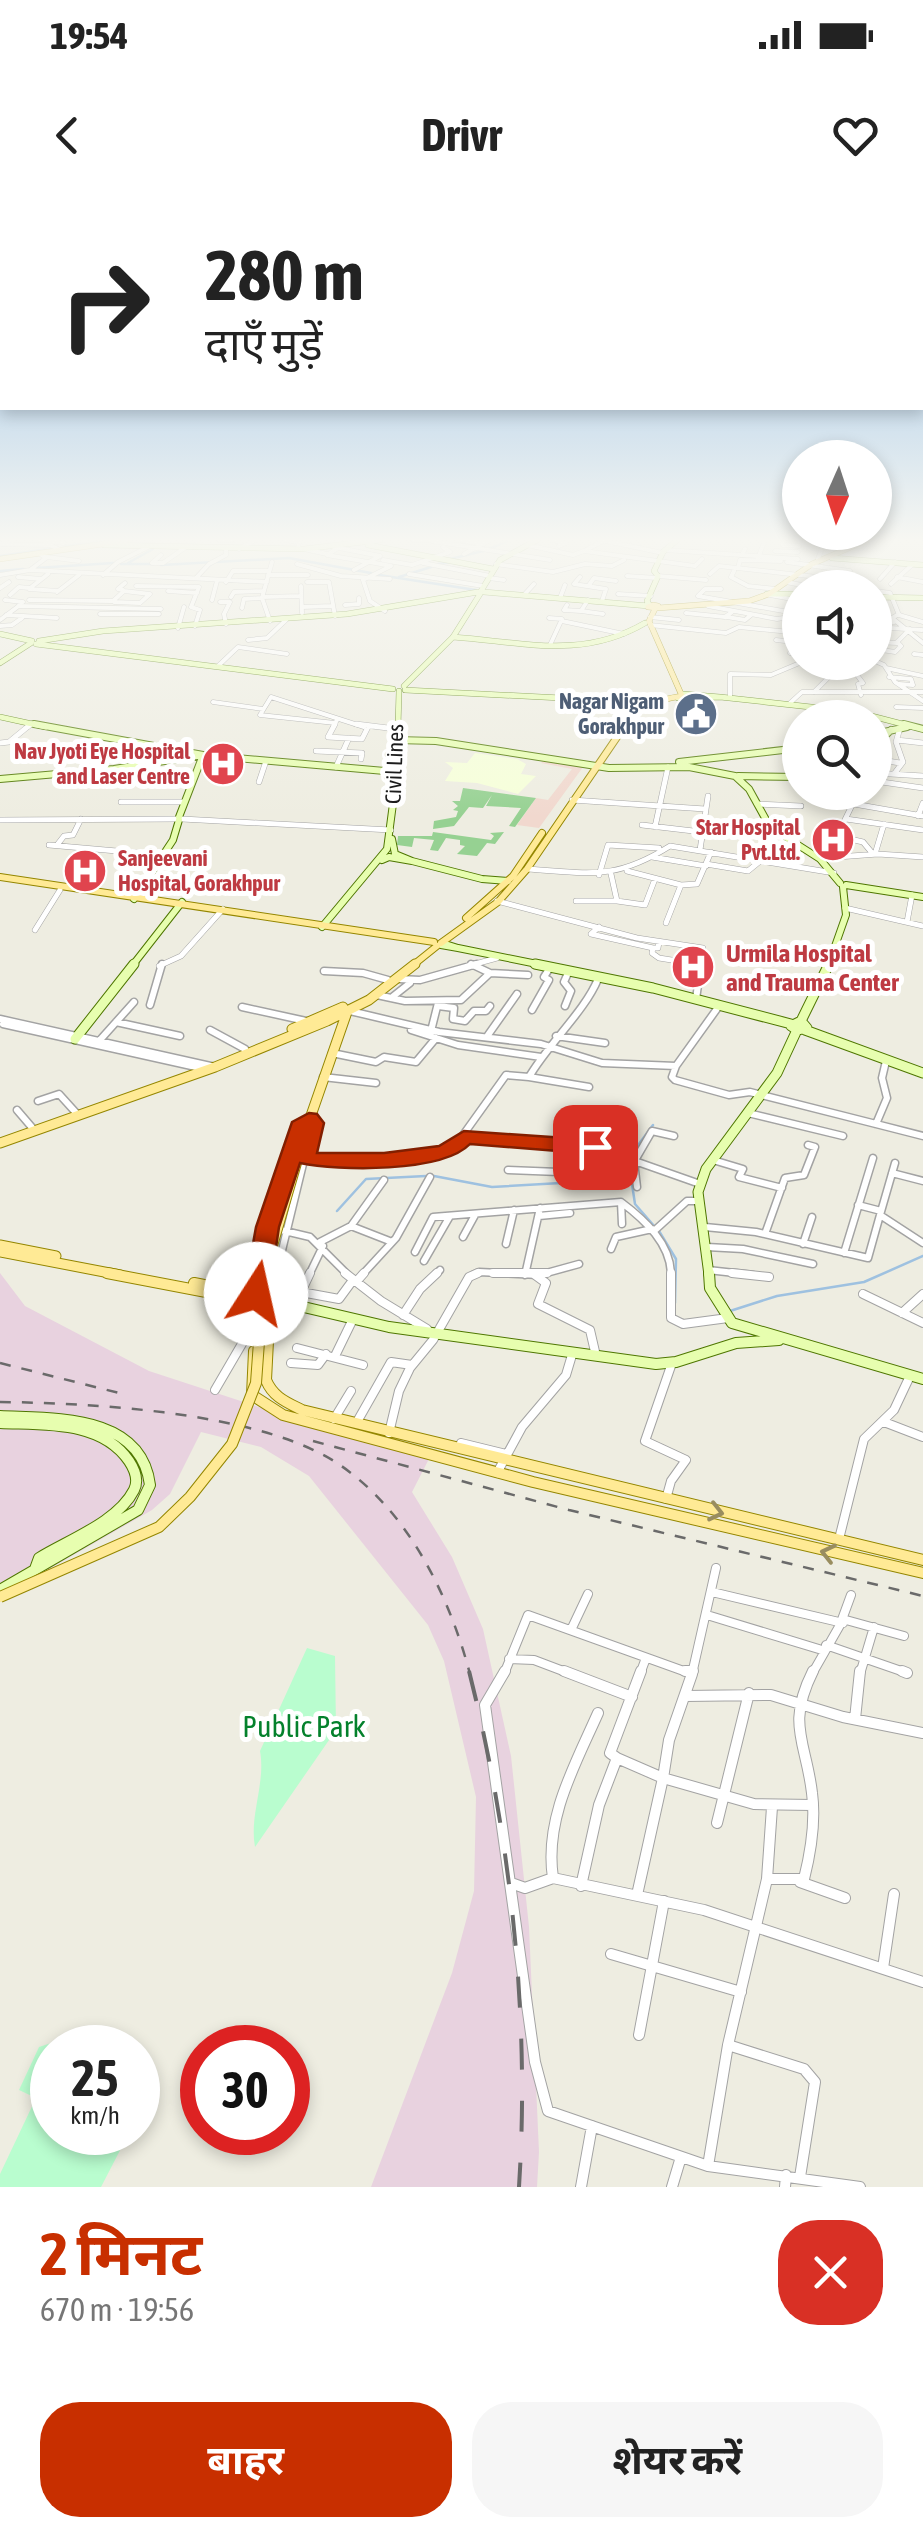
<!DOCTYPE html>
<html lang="hi">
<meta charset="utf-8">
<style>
:root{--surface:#fff;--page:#f6f6f6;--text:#222;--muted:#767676;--accent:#c82f00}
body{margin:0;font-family:"Asap Condensed","Noto Sans Devanagari",sans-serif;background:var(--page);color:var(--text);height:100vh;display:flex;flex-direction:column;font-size:38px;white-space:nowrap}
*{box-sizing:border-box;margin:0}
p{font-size:32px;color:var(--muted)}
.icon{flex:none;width:55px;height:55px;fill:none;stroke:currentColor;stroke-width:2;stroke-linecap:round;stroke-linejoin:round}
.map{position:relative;height:1987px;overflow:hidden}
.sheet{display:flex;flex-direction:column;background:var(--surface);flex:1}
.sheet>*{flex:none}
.top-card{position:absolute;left:0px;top:0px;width:925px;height:210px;box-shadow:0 5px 15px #0003;background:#fff;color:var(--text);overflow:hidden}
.needle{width:65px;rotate:183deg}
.fabs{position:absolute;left:782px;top:240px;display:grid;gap:20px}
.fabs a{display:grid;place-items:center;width:110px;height:110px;border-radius:50%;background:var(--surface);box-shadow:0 5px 15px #0003;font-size:50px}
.speed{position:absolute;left:30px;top:1825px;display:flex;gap:20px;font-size:50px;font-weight:700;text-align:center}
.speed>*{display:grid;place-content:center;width:130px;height:130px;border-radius:50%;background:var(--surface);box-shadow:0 5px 15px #0003;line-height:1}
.speed small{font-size:25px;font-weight:400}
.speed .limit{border:15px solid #d22;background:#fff;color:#111}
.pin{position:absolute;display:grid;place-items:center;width:85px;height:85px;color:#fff;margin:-42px;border-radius:20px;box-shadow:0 5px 15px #0006}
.me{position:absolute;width:110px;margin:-55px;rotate:10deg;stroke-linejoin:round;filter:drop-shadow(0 0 8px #0008)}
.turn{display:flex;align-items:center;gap:35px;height:210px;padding:0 40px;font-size:45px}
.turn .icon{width:130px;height:130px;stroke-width:2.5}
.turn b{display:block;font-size:70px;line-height:85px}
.round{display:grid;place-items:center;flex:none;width:105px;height:105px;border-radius:40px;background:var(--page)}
.head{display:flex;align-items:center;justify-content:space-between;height:170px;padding:0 40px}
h1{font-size:60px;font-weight:700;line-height:75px;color:var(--accent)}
.cta{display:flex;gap:20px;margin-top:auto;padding:20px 40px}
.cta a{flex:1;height:115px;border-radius:40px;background:var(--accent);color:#fff;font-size:40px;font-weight:700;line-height:115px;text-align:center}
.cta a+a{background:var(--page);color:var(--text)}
.status{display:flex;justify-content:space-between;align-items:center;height:70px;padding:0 50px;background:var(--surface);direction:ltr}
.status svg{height:28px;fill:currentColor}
header{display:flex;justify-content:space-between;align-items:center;height:130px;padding:0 40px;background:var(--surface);font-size:45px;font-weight:700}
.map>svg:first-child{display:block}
</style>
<div class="status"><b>19:54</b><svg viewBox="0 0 49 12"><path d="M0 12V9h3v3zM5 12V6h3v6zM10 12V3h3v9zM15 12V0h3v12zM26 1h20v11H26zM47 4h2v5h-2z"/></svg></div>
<header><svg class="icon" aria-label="back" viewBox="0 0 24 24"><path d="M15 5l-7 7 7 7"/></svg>Drivr<svg class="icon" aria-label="heart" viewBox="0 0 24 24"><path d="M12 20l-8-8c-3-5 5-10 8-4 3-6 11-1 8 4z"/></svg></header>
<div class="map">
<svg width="923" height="1987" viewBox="0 0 923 1987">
<rect width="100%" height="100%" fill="#eeede1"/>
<path fill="#f1d8ce" d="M544,560L583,567L539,628L517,625L536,598L548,600L572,569L541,563Z"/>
<path fill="#e8d2df" d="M0,1073L25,1106L149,1171L317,1226L432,1253L412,1292L452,1357L483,1429L511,1556L529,1727L539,1952L537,1987H371L452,1773L474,1691L476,1597L444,1461L428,1425L309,1276L261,1247L201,1232L170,1294L152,1310L0,1397Z"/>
<path fill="#f6ffd9" d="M475,553L517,559L526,564L521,574L536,576L518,594L477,583L445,581L453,568L445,562L467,563Z"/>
<path fill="#96d192" d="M463,588L536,598L515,627L509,626L521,608L486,606L492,595L483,608L469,607L454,626L433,629L434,621L456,617L458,611L453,610L458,606L452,601H460Z
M433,632L491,640L494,636L490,633L504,632L495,644L487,643L477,656L457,654L465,646L460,645V640L446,638L438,651L430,650L434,640L414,638L412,647L397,645L398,636H432Z"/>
<path fill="#b9fdcf" d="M307,1448L335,1456L336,1530L255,1647C249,1614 266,1584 260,1551Z
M51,1843L63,1847L52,1848V1932L129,1933L101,1987H0V1974L36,1898L19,1890L39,1847Z"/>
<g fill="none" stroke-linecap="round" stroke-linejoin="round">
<path stroke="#9ec1e0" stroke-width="2.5" d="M66,346L110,340
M487,350L510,340
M0,356L54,348
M450,359L483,351
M128,363L153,349
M121,364H153
M438,364L452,362
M161,365L289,358L371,373
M36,368L113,363
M0,371L23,369
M379,375L476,390
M399,377L431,367
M630,956L653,925
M434,976L492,987L596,981L632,984L635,1004L655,1027
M337,1011L366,979L426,976
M659,1031L676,1059L675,1103
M730,1111L777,1096L864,1082L923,1056"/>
<g stroke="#a3a3a3" stroke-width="5">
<path id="street-far4" d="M40,340L64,343
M219,340H232
M285,340L299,342L298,349
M413,340H434
M460,340L484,344
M552,340L566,343L559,346
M601,340L663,353
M825,340L853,346
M432,341L550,360
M603,341L584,351L695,366L702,359
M782,341L783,345L799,346
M0,344L50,345L60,350
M527,345L573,355L584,351
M334,347L380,356L354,370
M338,348L327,355L368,362
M239,349L255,340
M304,349L327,354
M665,350L742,355L745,349
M775,351L798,352
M39,353L46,358L30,370L267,382
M464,354L490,340
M161,355L152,363H163L186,347
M742,355L798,359
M47,357L79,361
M758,358L765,340
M818,359L825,340
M383,360L412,365L450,352L443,347
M370,362L391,366L363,380L370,401L385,411
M787,362L850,371L836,388
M423,363L490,376
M297,364L341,376L390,379
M496,364L553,372L585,364L612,366L624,360
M738,368L740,360L781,361
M734,371L731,377L748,386L776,389
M48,374L29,389L58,391
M409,374L483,386
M710,374L719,366L843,380
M0,375L30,370
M103,375L118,362L150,346
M268,375H308
M627,376L657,378
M658,376L706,380
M18,377L41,379
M580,377L574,384L606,389L602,401
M897,377L923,382
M196,378L209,364L226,355V348
M489,378L504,380
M880,379L895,362
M226,382L233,371H269
M307,382H329L335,416
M786,382L812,387V379
M891,384L913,364
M589,385L594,378L616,381
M136,386L199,387
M301,386L302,413
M0,388L9,382
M721,389H705L698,396L800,414
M123,390L118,389L125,383
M168,391L197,393
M876,391L890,393L899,415L923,422
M57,392L79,375
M618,394L651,396
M10,395L19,387L29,388
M524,395L534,384
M770,395L792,399V394
M231,397L234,392L264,391
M262,397L301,396
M560,398L565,385
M5,400L23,402
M29,400L113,401L124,391L150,394L140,403L114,402
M212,400L217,381
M800,400V411
M220,402H230L224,414L226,424
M345,405L359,404V398
M567,405L564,410L581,411L588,400
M18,406L161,409
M708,406L777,419L790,417
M302,407L333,406
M242,408L244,399L262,398
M581,411L603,414
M686,413L725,417L732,412
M100,414H159
M899,414L892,418L923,443
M6,415L57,418
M875,416L892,418
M650,417L679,420
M727,417L745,420L751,415
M549,418L562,419L550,445
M0,420L20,405
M270,421L262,398L272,362
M562,421L624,434
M875,421L894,422
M650,425L726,433L739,427L800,433
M0,426L12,425L22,418
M195,426L200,410L191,407L199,387
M875,427L922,430
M178,428L184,407
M248,440L267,438L286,420
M776,440L794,442L790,453L800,455
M875,442L897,443
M875,449L895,452L901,446L897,442L910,429
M914,454L923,455
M875,461L884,465L895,482L923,501
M827,462L824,473L831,475
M218,466L238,447L287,454
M886,468L923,476
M854,471L863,483L858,484L861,495
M889,477L911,479L913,485L899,484
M814,492L831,475L854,471L857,462
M730,497V474L771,475L802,462
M213,502L263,509
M790,503L802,492H923
M896,507L923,508
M335,523L260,515L271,497L364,527
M28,527L31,524
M333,527L337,520"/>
</g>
<g stroke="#a3a3a3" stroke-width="6">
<path id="street-far3" d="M335,524L328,537L362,539L368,527
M356,524L396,529
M897,540L923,543
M0,543L9,542L31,524
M316,551L362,553L361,559
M875,559L900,563
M336,567L349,538
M875,573L923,576
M894,574L903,562L896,542L900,528
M875,581L923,588
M259,582L266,561
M856,597L837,636L863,642L873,654
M572,600L705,609
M121,602H184
M757,604L801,606
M854,604L923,616
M918,616L923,603
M182,619L391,630
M846,619L923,630
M0,620L176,619
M642,625L702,632
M655,627L668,567
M49,645L162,655
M57,645L64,636L73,635L81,619
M700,650L708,596
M875,654L884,624
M652,657L706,666
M824,658L878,654L923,657
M706,664L748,671L759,662
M527,669C590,673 614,681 670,646L834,673
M627,671L681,685
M599,675L608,645L659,648
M497,701L637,738L703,748L701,766
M576,701H617L611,674
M617,701L645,705L655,679
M845,708L923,726
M907,722L912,695
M666,723L681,685L697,684L711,652
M599,727L591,734L653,748H658L659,742
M35,730L60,690
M653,748L652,753L659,758L703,765
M471,764L476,766
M159,766L181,756L223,709
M468,766L497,758"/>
</g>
<g stroke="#a3a3a3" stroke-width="9">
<path id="street-far2" d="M695,764L703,765
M324,771L363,773L388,780
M490,773L528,775
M399,779L420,780L477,764
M377,795L405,801L461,800L490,773L471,764
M391,798L410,783
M696,799L701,764
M150,805L162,764
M438,806L454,808L453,819L465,821L474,811H486L490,806
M565,806L571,791L564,782L568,773
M242,807L306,821
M532,810L549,780L544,777L549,769
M350,811L439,832L541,844L602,863L676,866L672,877L675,880L729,895L750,892L876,924
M0,819L215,867
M116,822L180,836
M3,824L205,869
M210,830L245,849
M411,830L458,845L541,857
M431,831L438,803
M488,835L517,794
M556,836L605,843
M100,840L134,802
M332,853L376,862L384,857L416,862L436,838
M886,861L882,878L887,898L876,924L923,936
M676,866L719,806
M323,877L376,883
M529,877L589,887
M38,901L59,894L78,915
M17,910L35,931
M748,913L843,936
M464,937L595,947L622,911
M595,947L700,984
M304,958L384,960L453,949L506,875L529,877C548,844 585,811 598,779
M713,960L743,969L739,977L782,988
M895,963L880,1015L923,1043
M508,970L635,975
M892,973L923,981
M637,987L634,962L652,931L674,936
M621,1002L622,1024
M858,1005L881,1011
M539,1016L570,1013
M351,1026L392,1042
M268,1027L310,1037L348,1075
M705,1027L756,1032L868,1058L880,1015
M654,1031L687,1001H699
M765,1034L785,978L804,975L815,947L808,945
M463,1037L475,1015
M320,1042L351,1026L384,980
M506,1044L514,1010
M803,1044L812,1017
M707,1047L743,1049L813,1064
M611,1049L616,1037L652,1029
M415,1052L433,1017L621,1002C645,1020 671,1044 671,1075
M844,1053L873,958
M424,1061L450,1016
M708,1070L753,1075
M259,1075L268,1027L303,923L309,919
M276,1075L313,923L310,920
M309,1075L323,1046
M362,1075L396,1038L430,977
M435,1075L440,1070
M473,1075L479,1072L539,1075L579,1064
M525,1075L540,1008"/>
</g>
<g stroke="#a3a3a3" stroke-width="10">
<path id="street-far1" d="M345,1073L381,1101L427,1129
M493,1073H547
M671,1073V1118L683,1124L728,1118
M732,1073L769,1077
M535,1075L546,1083L538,1104L590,1130L596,1156
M356,1082L364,1073
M301,1092L339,1099L353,1080
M863,1094L923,1123
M256,1095L260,1073
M270,1101L277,1073
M295,1105L310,1073
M902,1113L923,1094
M403,1115L420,1089L437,1073
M297,1148L363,1165
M335,1156L353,1119
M291,1163L318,1165L326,1154
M215,1190L257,1118
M334,1219L351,1191
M358,1220L391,1162L412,1165
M884,1222L923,1237
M389,1233L399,1191L410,1168L433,1140L469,1077L478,1073
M461,1243L506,1254
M497,1273L522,1227L566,1175L572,1155
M666,1299L671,1281L686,1260L645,1241L672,1163
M839,1339L864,1239L894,1210L910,1176
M712,1392L843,1423
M707,1415L822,1450
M846,1420L904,1436
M571,1430L588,1394
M826,1445L907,1473
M509,1459L534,1460L571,1474
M504,1474L528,1415L692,1474
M640,1474L646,1458
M692,1474L716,1368
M812,1474L840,1425L851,1395
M860,1474L874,1427"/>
</g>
<g stroke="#a3a3a3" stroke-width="12">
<path id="street" d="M505,1471L485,1505L535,1862L548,1911L708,1966L860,1987
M564,1471L632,1497
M685,1471H693
M902,1471L907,1473
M692,1474L669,1540L663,1578L754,1604L812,1605
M685,1496L771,1495L843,1517L923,1533
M598,1513C575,1565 544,1619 553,1678L704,1710L923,1782
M855,1519L860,1471
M617,1558L610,1553L641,1471
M717,1623L749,1493
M767,1679L772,1607
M800,1682L845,1698
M511,1683L525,1688L553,1678
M581,1686L599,1605L617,1558L663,1578L637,1695
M611,1754L741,1792
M883,1768L894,1694
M639,1835L664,1701
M728,1845L804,1869L815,1882L800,1977
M708,1966L728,1845L767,1679H804C811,1651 816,1622 812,1593C806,1541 786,1525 813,1471
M581,1987L592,1926
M672,1987L681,1957
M785,1987L786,1975"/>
</g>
<g stroke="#4e7600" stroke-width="6">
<path id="secondary-far3" d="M104,345L304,349L380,340
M368,345L493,369
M832,358L923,365
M481,391L500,360L537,340
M484,392L649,406
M767,394H800
M875,397L923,398
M650,406L647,401L658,376L654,371L663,352L677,340
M0,434L32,441
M453,437C523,442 582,460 645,423
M39,441L103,431L347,414L478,392
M36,444L393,489
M0,463L31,443
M404,486L453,437L480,394
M405,490L639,502
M720,497L856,512L914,527
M678,498L720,497L683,494
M0,517L46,527
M398,527L399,491"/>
</g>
<g stroke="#4e7600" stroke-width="8">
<path id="secondary-far2" d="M34,524L203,555L179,617
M904,524L923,529
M875,534L907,527
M396,540L436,541L609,568L689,567L735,576L749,589L770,627L820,659L840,683
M875,545L891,530
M679,562L800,548
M738,576L800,577
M0,579L114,569L203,555L396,572
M382,660L389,657L412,661L395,654L392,639
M412,661L482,679L508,681
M846,685L923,697
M134,699L173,640L179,620
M322,727L387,649L396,581L398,524
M441,745L458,748L442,743
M458,748L547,766
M132,766L182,702
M828,766L846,715L843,687"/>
</g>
<g stroke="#4e7600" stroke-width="11">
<path id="secondary-far1" d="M535,764L653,788L791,824
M801,821L807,828L797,830L791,826Z
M801,821L829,764
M805,830L923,873
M75,839L134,764
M709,1075L698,992L706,969L777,873L797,830"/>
</g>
<g stroke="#4e7600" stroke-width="12">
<path id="secondary" d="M709,1073L710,1088L732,1123L923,1179
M270,1104L295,1105L389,1127L656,1164L676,1162L736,1143L779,1140
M0,1216C53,1219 141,1213 150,1285L138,1310L0,1390
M0,1223C44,1225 101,1220 129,1261C135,1270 139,1280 134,1290C118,1322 68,1340 39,1358L35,1369"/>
</g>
<g stroke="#948600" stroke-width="6">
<path id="primary-far3" d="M0,359L130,340
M653,405L658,406V408L648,407Z
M658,408L749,401L769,394L812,364L867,340
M624,527C639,505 657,500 682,496L649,421L655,409"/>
</g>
<g stroke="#948600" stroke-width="8">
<path id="primary-far2" d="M0,677L434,742
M466,718L513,676L542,633
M441,743L498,702L527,669L626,524
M412,766L437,746"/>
</g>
<g stroke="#948600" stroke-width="11">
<path id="primary-far1" d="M292,829L343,807
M307,927L347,812
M0,943L215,867L327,821L369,800L415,764
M0,1045L56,1056
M0,1052L120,1075"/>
</g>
<g stroke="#948600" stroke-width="12">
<path id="primary" d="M107,1073L248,1100L257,1107V1116
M194,1083L256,1095L270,1102L266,1180C273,1197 286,1202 302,1210L923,1360
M254,1151L252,1195L283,1215L533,1282L923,1373"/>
</g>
<use href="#street-far4" stroke="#fff" stroke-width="4"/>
<use href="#street-far3" stroke="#fff" stroke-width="5"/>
<use href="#street-far2" stroke="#fff" stroke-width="6"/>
<use href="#street-far1" stroke="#fff" stroke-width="8"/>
<use href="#street" stroke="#fff" stroke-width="10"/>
<use href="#secondary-far3" stroke="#e7feaf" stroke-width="5"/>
<use href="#secondary-far2" stroke="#e7feaf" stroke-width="6"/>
<use href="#secondary-far1" stroke="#e7feaf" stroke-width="9"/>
<use href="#secondary" stroke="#e7feaf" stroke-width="10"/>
<use href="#primary-far3" stroke="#ffea95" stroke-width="5"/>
<use href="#primary-far2" stroke="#ffea95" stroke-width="6"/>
<use href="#primary-far1" stroke="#ffea95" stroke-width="9"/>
<use href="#primary" stroke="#ffea95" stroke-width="10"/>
<path stroke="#6a6a6a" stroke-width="2.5" stroke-dasharray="11 11" stroke-linecap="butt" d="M0,1163L123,1194
M0,1202C93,1203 259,1212 337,1263C408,1310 449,1395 470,1474
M313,1241L569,1310L923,1396"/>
<path stroke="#6a6a6a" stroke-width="4" stroke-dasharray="31 31" stroke-linecap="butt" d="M469,1471C511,1638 530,1816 519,1987"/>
<g stroke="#948600" stroke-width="11" stroke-linecap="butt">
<path id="primary-bridge-far1" d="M264,1075L307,927"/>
</g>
<g stroke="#948600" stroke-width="12" stroke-linecap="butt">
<path id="primary-bridge" d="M0,1397L159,1327L190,1297L232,1244L256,1183L264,1073"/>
</g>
<use href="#primary-bridge-far1" stroke="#ffea95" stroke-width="9"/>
<use href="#primary-bridge" stroke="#ffea95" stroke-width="10"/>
</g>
<defs><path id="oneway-chevron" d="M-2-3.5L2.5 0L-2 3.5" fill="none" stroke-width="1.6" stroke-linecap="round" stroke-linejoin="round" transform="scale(2.5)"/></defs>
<g stroke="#998d5f">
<use href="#oneway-chevron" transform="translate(716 1312) rotate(13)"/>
<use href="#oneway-chevron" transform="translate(828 1353) rotate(-167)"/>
</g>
<linearGradient id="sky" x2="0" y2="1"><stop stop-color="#8ab9e5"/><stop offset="0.55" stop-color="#f7f7f2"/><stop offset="1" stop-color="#f7f7f2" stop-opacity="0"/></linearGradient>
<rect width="923" height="618" fill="url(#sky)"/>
<path fill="#c82f00" stroke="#821f00" stroke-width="2.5" d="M309,913L317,914L324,923L317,953H384L439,946L464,931L595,940L606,947L595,954L470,944C442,973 338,971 300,963L279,1027L269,1094L265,1100H248L244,1094L256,1027L292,922Z"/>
<defs>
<g id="civic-disc" transform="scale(2.25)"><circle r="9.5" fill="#5c6f8a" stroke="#fff"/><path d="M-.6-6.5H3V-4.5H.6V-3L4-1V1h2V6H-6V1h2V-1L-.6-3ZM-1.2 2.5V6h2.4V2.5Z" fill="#fff"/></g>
<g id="hospital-disc" transform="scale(2.25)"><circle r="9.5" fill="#e0444e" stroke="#fff"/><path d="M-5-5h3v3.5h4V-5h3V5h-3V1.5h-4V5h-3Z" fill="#fff"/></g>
</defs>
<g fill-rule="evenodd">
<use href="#civic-disc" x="696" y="514"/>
<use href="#hospital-disc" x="223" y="564"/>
<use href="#hospital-disc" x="833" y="640"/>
<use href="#hospital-disc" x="85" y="671"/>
<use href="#hospital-disc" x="693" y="767"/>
</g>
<g text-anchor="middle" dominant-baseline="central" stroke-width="10" stroke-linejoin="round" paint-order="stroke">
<g font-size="22" font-weight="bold" fill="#4e5e75" stroke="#fff" text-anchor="end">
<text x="664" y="501">Nagar Nigam<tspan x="664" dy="25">Gorakhpur</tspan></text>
</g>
<g font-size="22" font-weight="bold" fill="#be3a42" stroke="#fff" text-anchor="end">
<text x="190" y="551">Nav Jyoti Eye Hospital<tspan x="190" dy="25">and Laser Centre</tspan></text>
<text x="800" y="627">Star Hospital<tspan x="800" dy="25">Pvt.Ltd.</tspan></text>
<text x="118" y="658" text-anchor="start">Sanjeevani<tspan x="118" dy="25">Hospital, Gorakhpur</tspan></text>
</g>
<g font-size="22" fill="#1c1c1c" stroke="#fff">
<text transform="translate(394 564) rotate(-88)">Civil Lines</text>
</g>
<g font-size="25" font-weight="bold" fill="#be3a42" stroke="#fff" text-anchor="start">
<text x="726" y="753">Urmila Hospital<tspan x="726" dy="29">and Trauma Center</tspan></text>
</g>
<g font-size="30" fill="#04812c" stroke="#fff">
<text x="304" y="1526">Public Park</text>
</g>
</g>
</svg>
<div class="fabs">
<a><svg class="needle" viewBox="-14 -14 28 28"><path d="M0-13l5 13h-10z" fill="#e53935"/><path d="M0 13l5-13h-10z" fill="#767676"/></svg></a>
<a><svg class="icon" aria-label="sound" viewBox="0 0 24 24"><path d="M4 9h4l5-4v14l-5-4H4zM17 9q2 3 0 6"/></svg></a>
<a><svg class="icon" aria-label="search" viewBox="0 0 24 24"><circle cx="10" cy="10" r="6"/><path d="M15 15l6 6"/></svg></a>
</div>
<div class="speed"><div>25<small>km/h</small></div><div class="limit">30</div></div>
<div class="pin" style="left:595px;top:947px;background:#d93025"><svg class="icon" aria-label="arrive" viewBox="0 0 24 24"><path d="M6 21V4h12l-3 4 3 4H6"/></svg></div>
<svg class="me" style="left:256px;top:1094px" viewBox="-20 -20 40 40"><circle r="19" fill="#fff"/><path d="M0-13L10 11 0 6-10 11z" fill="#c82f00"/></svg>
<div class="top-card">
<div class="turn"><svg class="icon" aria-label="right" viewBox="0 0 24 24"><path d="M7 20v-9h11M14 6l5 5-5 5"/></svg><div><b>280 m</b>दाएँ मुड़ें</div></div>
</div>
</div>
<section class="sheet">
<div class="head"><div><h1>2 मिनट</h1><p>670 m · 19:56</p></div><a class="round" style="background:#d93025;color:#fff"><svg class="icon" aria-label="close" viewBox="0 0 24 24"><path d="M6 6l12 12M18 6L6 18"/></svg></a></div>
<div class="cta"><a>बाहर</a><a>शेयर करें</a></div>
</section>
